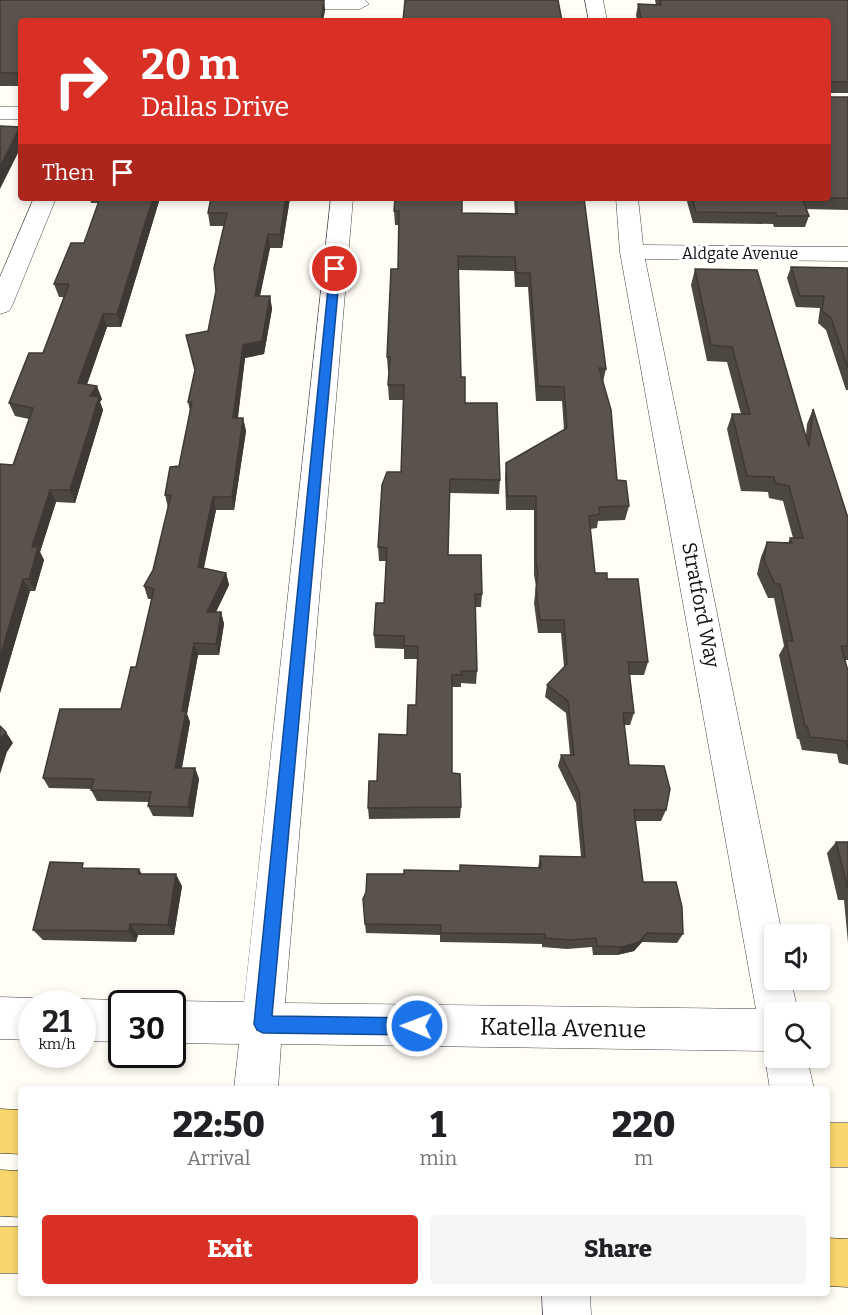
<!DOCTYPE html>
<style>
:root{--surface:#fff;--page:#f6f6f6;--text:#202124;--muted:#757577;--accent:#d93025}
body{margin:0;font-family:Bitter,serif;background:var(--page);color:var(--text);height:100vh;display:flex;flex-direction:column;font-size:22px;white-space:nowrap}
*{box-sizing:border-box;margin:0}
p{font-size:20px;color:var(--muted)}
.icon{flex:none;width:33px;height:33px;fill:none;stroke:currentColor;stroke-width:2;stroke-linecap:round;stroke-linejoin:round}
.map{position:relative;flex:1;overflow:hidden}
.sheet{position:absolute;left:18px;top:1086px;width:812px;height:210px;display:flex;flex-direction:column;background:var(--surface);border-radius:6px;box-shadow:0 3px 9px #0003}
.sheet>*{flex:none}
.guide{position:absolute;left:18px;top:18px;width:813px;height:183px;border-radius:6px;box-shadow:0 3px 9px #0003;background:#d93025;color:#fff;overflow:hidden}
.buttons{position:absolute;left:764px;top:924px;display:grid;gap:12px}
.buttons a{display:grid;place-items:center;width:66px;height:66px;border-radius:6px;background:var(--surface);box-shadow:0 3px 9px #0003;font-size:30px}
.speed{position:absolute;left:18px;top:990px;display:flex;gap:12px;font-size:30px;font-weight:700;text-align:center}
.speed>*{display:grid;place-content:center;width:78px;height:78px;border-radius:50%;background:var(--surface);box-shadow:0 3px 9px #0003;line-height:1}
.speed small{font-size:15px;font-weight:400}
.speed .limit{border:3px solid #111;border-radius:9px;background:#fff;color:#111}
.pin{position:absolute;display:grid;place-items:center;width:51px;height:51px;color:#fff;margin:-26px;border:3px solid #fff;border-radius:50%;box-shadow:0 2px 6px #0007}
.me{position:absolute;width:66px;margin:-33px;rotate:271deg;stroke-linejoin:round;filter:drop-shadow(0 0 4px #0008)}
.turn{display:flex;align-items:center;gap:21px;height:126px;padding:0 24px;font-size:27px}
.turn .icon{width:78px;height:78px;stroke-width:2.5}
.turn b{display:block;font-size:42px;line-height:51px}
.then{display:flex;align-items:center;height:57px;padding:0 24px;background:#0003;gap:12px;font-size:22px}
.eta{display:flex;justify-content:space-evenly;align-items:center;height:102px;text-align:center}
.eta b{font-size:36px;font-weight:800;line-height:42px}
.button{display:flex;gap:12px;margin-top:auto;padding:12px 24px}
.button a{flex:1;height:69px;border-radius:6px;background:var(--accent);color:#fff;font-size:24px;font-weight:800;line-height:69px;text-align:center}
.button a+a{background:var(--page);color:var(--text)}
.map>svg:first-child{display:block}
</style>
<div class="map">
<svg width="848" height="1315" viewBox="0 0 848 1315">
<rect width="100%" height="100%" fill="#fffdf5"/>
<g fill="none" stroke-linecap="round" stroke-linejoin="round">
<g stroke="#444" stroke-width="1">
<path id="minor" d="M275,0H365L369,4L360,9H281L275,8L272,4Z
M585,0H603L607,21H589Z
M0,107H21V119H0Z
M34,198H56L12,306L9,311L0,314V277Z
M331,198H353L285,1003L756,1009L620,252L616,198H638L643,245L848,247V261L645,259L782,934H774V980H791L798,1012H774V1058H807L814,1089H770L765,1058L768,1051L281,1044L278,1089H234L239,1044L172,1043V1004H167L172,1001L244,1002Z
M0,997L32,998L45,1004H32V1040L0,1039Z
M82,999L122,1000L130,1004H122V1042L82,1041V1004H72Z
M542,1293H590L591,1315H543Z"/>
</g>
<g stroke="#222" stroke-width="1">
<path id="major" d="M0,1109L21,1110V1154L0,1153Z
M826,1123H848V1167H826Z
M0,1170L21,1171V1217L0,1216Z
M0,1227H21V1273H0Z
M826,1238L848,1239V1287L826,1286Z"/>
</g>
<use href="#minor" fill="#fff" fill-rule="evenodd"/>
<use href="#major" fill="#f9d66b" fill-rule="evenodd"/>
</g>
<path fill="#4d4742" d="M0,0H324L325,11L21,21V86H0Z
M655,0H848V93H830V97H848V210L806,209L809,216L805,227H774L773,224L693,223L686,198H828V21H637L636,15L638,4L656,5Z
M90,198H160L121,327H107L87,384L102,399L100,402L103,410L75,503L56,502L40,552L44,560L35,591H30L0,693V464L13,465L29,419L15,416L9,403L43,353L64,297H59L54,284L84,243L99,203H91Z
M211,198H290L282,248H270L260,296H270L272,309L264,354L245,358L238,418H243L246,431L234,510H216L204,568L226,573L229,585L216,612H221L224,624L219,655H198L187,714L190,722L182,768H195L199,779L193,817L153,816L148,806L149,802L97,801L91,790L92,789L49,788L43,778L121,709L136,667L152,599H148L144,586L153,570L168,508L165,495L179,466L190,411L188,402L208,331L216,291L224,226H210L208,213Z
M514,198H584L606,369L603,382L617,480L629,506L625,520L598,521L597,528L590,529L595,573L607,579L648,662L644,675H630L634,713L630,725H624L629,765L666,810L661,821H635L643,882L683,934L677,943L642,942L634,951L617,955H593L592,947L567,949L542,947V944L440,942V935L366,933L365,924L404,874L538,868L540,856L581,857L576,803L558,766L561,755H570L566,713L545,697L547,685L564,667L561,633H538L534,603L536,586L534,575V510H506L505,477L506,463L564,430L562,401H536L528,287H515L514,271L458,270L461,377L465,403L500,480L499,494L450,493L448,555L482,594L481,607H475L477,671L476,684L461,683V687H452V773L461,807L460,818L369,819L368,808L377,781L407,735L416,705L418,659H404V649L375,648L374,635L384,603L386,561H379L378,547L401,472L403,400H389L388,385L389,371H388L387,357L398,269L399,225H395L394,211L462,213L515,214Z
M791,267L848,268V390H846L826,330L818,323L820,308L796,307L787,278Z
M695,269L806,435L807,424L813,409L848,518V660H845L848,671V765L839,763L837,754L802,750L799,739H797L779,655L784,646L774,598H768L757,574L761,557L767,542L788,543L790,538H793L783,501L769,498L768,492L741,491L727,429L732,414H741L727,362L707,361L691,285Z
M836,842H848V943L844,900H838L827,853Z
M139,869L142,874L182,886L174,935H138L136,942L43,940L33,930Z"/>
<path fill="#3f3936" d="M324,0L325,11L323,21H321Z
M20,127L21,147L0,189V167Z
M153,198H160L121,327L117,314Z
M286,198H290L282,248L280,235Z
M268,234L270,248L257,309L255,296Z
M270,296L272,309L264,354L245,358L236,431L233,418L243,345Z
M103,314L107,327L83,396L78,383Z
M97,386L102,399L100,402L103,410L75,503L70,490L90,396Z
M243,418L246,431L234,510L232,497Z
M50,490L56,502L40,552L44,560L35,591L29,579L32,547Z
M213,497L216,510L201,579L198,567Z
M226,573L229,585L210,624L207,612Z
M23,579L30,591L0,693V657Z
M221,612L224,624L219,655L216,644Z
M194,643L198,655L187,714L190,722L180,778L175,768L182,711Z
M6,732L13,743L7,752L0,774V740Z
M195,768L199,779L193,817L188,807Z
M176,874L182,886L174,935L168,925Z
M130,924L138,935L136,942L129,931Z
M647,933L642,942L634,951L617,955L622,947Z"/>
<path fill="#5a524d" stroke="#3f3936" stroke-width="1.5" d="M0,0H324L321,21H21V73H0Z
M405,0H558L562,21H403Z
M660,0H848V82H830V97H848V198H821H828V21H642L638,4L661,5Z
M0,126L20,127L0,167Z
M100,198H153L117,314H103L78,383L97,386L90,396L99,397L70,490H50L32,547H38L29,579H23L0,657V464L13,465L33,408L9,403L29,353H43L69,284H54L71,243H84Z
M211,198H286L280,235L268,234L255,296H270L262,341L243,345L233,418H243L232,497H213L198,567L226,573L207,612H221L216,644L194,643L182,711H186L175,768H195L188,807L148,806L151,792L91,790L94,779L43,778L60,709H121L131,667H136L154,589L144,586L153,570L171,495H165L170,467L179,466L192,402H188L195,370L186,335L208,331L216,291L214,268L227,213H208Z
M395,198H462V213L517,214L516,198H584L606,369L599,368L611,410L617,480L626,481L629,506L599,507L600,514L589,516L595,573H607V579H638L648,662H628L634,713H623L629,765L664,766L670,789L666,810H634L643,882H676L682,907L683,934L647,933L639,942L622,947L597,946L596,938L570,940L545,938V934L441,933V925L365,924L363,899L366,892L367,874H404V870L460,871V865L541,868L540,856L585,857L579,791L561,755H574L568,701L547,685L567,664L564,620H540L536,589L538,573L536,562V496H507L506,463L567,428L564,387L538,386L530,273H516L515,257L458,256L461,377H465V403H497L500,480L450,479L448,555H481L482,594H475L477,671H461L462,675H452V773L460,774L461,807L368,808L369,781H377L379,734L407,735L408,705H416L418,646H404V636L374,635L376,603H384L387,548L378,547L382,485L387,472H401L404,385H388L390,357H387L391,269H398L399,211H394Z
M692,198H802L809,216H777L776,213L696,212Z
M791,267L848,268V368L831,318L822,311L824,296H800Z
M695,269L757,270L809,447L813,409L848,518V646H841L848,671V750L846,741L810,737L807,726H805L786,641H793L780,584H775L764,560L767,542L792,543L790,538H803L789,486L775,483L774,477L747,476L732,414H750L732,347L711,345Z
M0,726L6,732L0,740Z
M836,842H848V889Z
M50,862L83,863L82,868L139,869L138,874H176L168,925L130,924L129,931L33,930Z"/>
<path fill="#1a73e8" stroke="#114b97" stroke-width="1.5" d="M335,266L340,269L272,1016L417,1018L423,1020L425,1026L423,1032L417,1035L263,1033L257,1030L254,1024L330,269Z"/>
<g text-anchor="middle" dominant-baseline="central" stroke-width="6" stroke-linejoin="round" paint-order="stroke">
<g font-size="16" fill="#111" stroke="#fff">
<text x="740" y="253">Aldgate Avenue</text>
</g>
<g font-size="20" fill="#111" stroke="#fff">
<text transform="translate(701 605) rotate(79)">Stratford Way</text>
</g>
<g font-size="24" fill="#111" stroke="#fff">
<text transform="translate(563 1028) rotate(1)">Katella Avenue</text>
</g>
</g>
</svg>
<div class="buttons">
<a><svg class="icon" aria-label="sound" viewBox="0 0 24 24"><path d="M4 9h4l5-4v14l-5-4H4zM17 9q2 3 0 6"/></svg></a>
<a><svg class="icon" aria-label="search" viewBox="0 0 24 24"><circle cx="10" cy="10" r="6"/><path d="M15 15l6 6"/></svg></a>
</div>
<div class="speed"><div>21<small>km/h</small></div><div class="limit">30</div></div>
<div class="pin" style="left:335px;top:269px;background:#d93025"><svg class="icon" aria-label="arrive" viewBox="0 0 24 24"><path d="M6 21V4h12l-3 4 3 4H6"/></svg></div>
<svg class="me" style="left:417px;top:1026px" viewBox="-20 -20 40 40"><circle r="17" fill="#1a73e8" stroke="#fff" stroke-width="3"/><path d="M0-11L8 9 0 5-8 9z" fill="#fff"/></svg>
<div class="guide">
<div class="turn"><svg class="icon" aria-label="right" viewBox="0 0 24 24"><path d="M7 20v-9h11M14 6l5 5-5 5"/></svg><div><b>20 m</b>Dallas Drive</div></div>
<div class="then">Then<svg class="icon" aria-label="arrive" viewBox="0 0 24 24"><path d="M6 21V4h12l-3 4 3 4H6"/></svg></div>
</div>
<section class="sheet">
<div class="eta">
<div><b>22:50</b><p>Arrival</p></div>
<div><b>1</b><p>min</p></div>
<div><b>220</b><p>m</p></div>
</div>
<div class="button"><a>Exit</a><a>Share</a></div>
</section>
</div>
